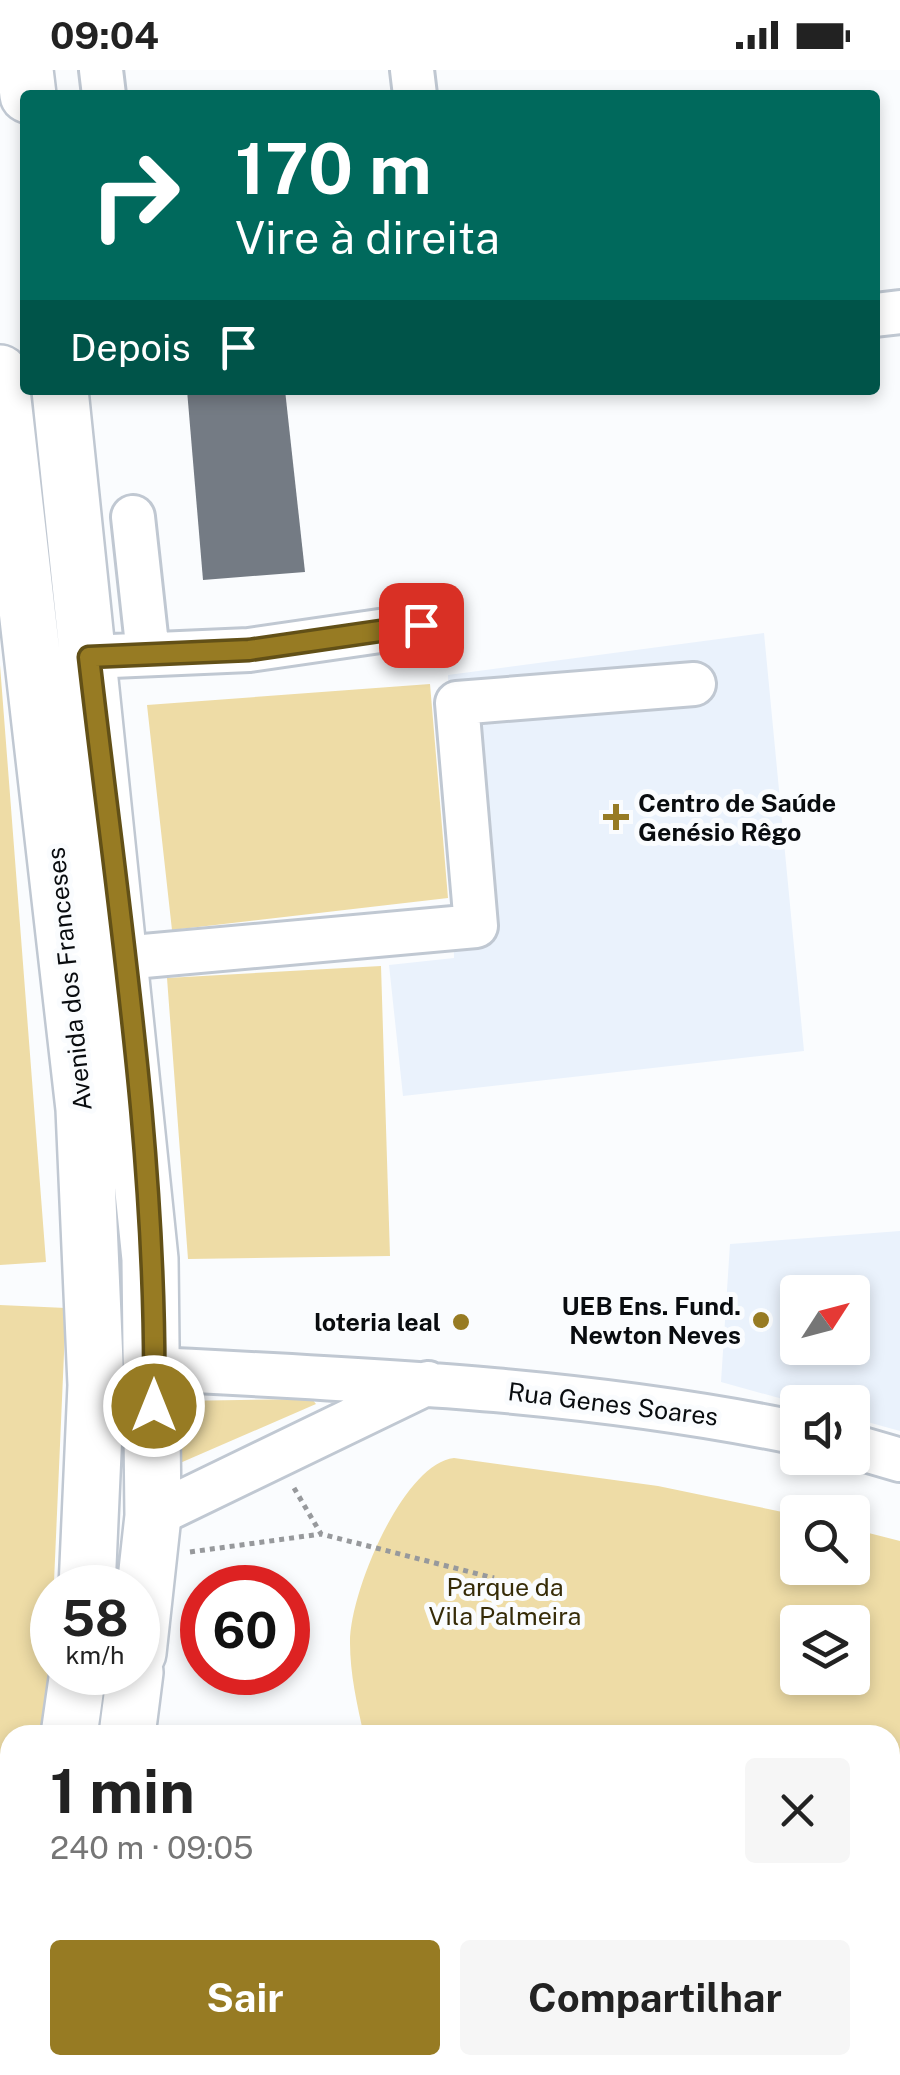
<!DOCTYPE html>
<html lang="pt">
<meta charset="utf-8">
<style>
:root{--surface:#fff;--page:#f6f6f6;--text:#222;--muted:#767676;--accent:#977b23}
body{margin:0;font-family:"Public Sans",sans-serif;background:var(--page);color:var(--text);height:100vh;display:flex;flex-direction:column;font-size:38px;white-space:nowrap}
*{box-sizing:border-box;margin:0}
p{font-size:32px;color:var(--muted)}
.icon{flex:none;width:55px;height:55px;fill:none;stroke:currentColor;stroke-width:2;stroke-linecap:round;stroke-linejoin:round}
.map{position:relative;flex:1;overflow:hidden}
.details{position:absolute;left:0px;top:1655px;width:900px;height:350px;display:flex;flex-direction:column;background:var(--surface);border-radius:30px 30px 0 0;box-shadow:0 5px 15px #0003}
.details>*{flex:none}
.guide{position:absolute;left:20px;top:20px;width:860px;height:305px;border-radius:10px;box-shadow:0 5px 15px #0003;background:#00695c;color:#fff;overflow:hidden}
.needle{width:65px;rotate:54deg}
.buttons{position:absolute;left:780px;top:1205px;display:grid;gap:20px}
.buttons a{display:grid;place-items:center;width:90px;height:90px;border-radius:10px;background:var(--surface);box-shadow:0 5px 15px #0003;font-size:50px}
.speed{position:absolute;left:30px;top:1495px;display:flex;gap:20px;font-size:50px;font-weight:700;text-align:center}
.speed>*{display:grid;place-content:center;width:130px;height:130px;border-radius:50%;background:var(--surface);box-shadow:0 5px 15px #0003;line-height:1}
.speed small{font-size:25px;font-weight:400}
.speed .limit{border:15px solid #d22;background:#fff;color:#111}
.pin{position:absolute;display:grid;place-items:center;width:85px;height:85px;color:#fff;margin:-42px;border-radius:20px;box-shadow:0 5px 15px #0006}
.me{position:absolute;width:110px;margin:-55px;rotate:0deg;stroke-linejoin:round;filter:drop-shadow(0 0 8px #0008)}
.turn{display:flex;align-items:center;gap:35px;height:210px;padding:0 50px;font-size:45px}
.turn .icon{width:130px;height:130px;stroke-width:2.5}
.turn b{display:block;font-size:70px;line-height:85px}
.then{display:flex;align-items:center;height:95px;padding:0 50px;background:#0003;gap:20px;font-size:38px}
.round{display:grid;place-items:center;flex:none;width:105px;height:105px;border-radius:10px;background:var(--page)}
.overview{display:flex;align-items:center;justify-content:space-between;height:170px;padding:0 50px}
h1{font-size:60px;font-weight:700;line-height:75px}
.action{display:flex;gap:20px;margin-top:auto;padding:20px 50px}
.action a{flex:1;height:115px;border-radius:10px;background:var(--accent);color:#fff;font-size:40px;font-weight:700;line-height:115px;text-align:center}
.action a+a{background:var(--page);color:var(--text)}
.status{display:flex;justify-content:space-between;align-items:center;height:70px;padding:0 50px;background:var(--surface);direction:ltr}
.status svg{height:28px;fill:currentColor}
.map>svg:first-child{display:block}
</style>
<div class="status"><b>09:04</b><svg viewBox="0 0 49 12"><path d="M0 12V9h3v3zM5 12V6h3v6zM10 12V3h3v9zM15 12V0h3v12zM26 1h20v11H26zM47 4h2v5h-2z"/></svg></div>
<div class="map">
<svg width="900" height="2005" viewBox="0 0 900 2005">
<rect width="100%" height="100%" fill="#fafcfe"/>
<path fill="#eaf2fc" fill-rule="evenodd" d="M764,563L804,981L403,1026L389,895L454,888L448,605Z
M900,1161V1361L853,1348L852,1332L797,1333L721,1312L730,1174ZM798,1222H852V1278H798Z"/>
<path fill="#eedca6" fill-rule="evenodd" d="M0,595L46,1192L0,1195Z
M430,614L448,828L172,860L147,635Z
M381,896L390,1186L188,1189L167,908Z
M0,1235L66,1238L48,1649L44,1665H10V1790L0,1826Z
M312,1329L316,1334L180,1393L177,1331Z
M454,1388L658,1416L797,1445L798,1498H852L853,1459L900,1471V2005H441L438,1995H890V1665H364C357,1635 350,1603 350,1573C349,1525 402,1394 454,1388ZM798,1552H852V1608H798Z"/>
<path fill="#747b84" d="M187,320H285L305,502L203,510Z"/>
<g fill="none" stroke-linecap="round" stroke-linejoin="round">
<g stroke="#c0c8d2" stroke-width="48">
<path id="minor" d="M101,0L104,25
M412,0L415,25
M875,245L900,242
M133,447L148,584
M89,587L249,580L421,555
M122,888L476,856L457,633L694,614
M155,1299C370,1310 586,1319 798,1363
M852,1376L900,1390
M153,1446L428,1313
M87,2005L89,1995"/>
</g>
<g stroke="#c0c8d2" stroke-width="60">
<path id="major" d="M25,0L28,25
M0,303L84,1039L96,1315L87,1518
M60,320L150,1189L153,1446L138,1583
M69,1665L78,1602
M127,1665L135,1602
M0,1971L10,1935
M51,2005L54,1995"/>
</g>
<path stroke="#97999c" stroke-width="5" stroke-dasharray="5 5" stroke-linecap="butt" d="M294,1418L321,1464L494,1508
M190,1482L321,1464"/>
<use href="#minor" stroke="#fff" stroke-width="42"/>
<use href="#major" stroke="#fff" stroke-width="55"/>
</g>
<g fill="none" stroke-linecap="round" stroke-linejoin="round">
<g stroke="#625017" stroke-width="25">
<path id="route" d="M154,1336C158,1086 117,834 89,587L249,580L421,555"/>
</g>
<use href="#route" stroke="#977b23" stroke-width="18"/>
</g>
<g fill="#977b23" stroke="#fafcfe" stroke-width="4">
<path d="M611 732h10v10h10v10h-10v10h-10v-10h-10v-10h10z"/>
<circle cx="761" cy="1250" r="10"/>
<circle cx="461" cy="1252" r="10"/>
</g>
<g text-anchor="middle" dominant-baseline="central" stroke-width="10" stroke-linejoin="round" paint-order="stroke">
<g font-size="25" font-weight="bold" fill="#090c0f" stroke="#fafcfe" text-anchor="end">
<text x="638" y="733" text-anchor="start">Centro de Saúde<tspan x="638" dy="29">Genésio Rêgo</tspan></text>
<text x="741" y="1236">UEB Ens. Fund.<tspan x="741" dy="29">Newton Neves</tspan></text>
<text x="441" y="1252">loteria leal</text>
</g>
<g font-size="25" fill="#090c0f" stroke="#fafcfe">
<text transform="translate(69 909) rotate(-96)">Avenida dos Franceses</text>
<text transform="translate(613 1334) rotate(7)">Rua Genes Soares</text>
</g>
<g font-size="25" fill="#362b07" stroke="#fafcfe">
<text x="505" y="1517">Parque da<tspan x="505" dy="29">Vila Palmeira</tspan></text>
</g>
</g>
</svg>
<div class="buttons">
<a><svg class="needle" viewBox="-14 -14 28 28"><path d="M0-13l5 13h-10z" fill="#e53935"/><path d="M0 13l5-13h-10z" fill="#767676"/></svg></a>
<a><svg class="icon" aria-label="sound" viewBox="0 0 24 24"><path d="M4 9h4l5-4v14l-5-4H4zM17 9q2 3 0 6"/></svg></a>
<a><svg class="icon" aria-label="search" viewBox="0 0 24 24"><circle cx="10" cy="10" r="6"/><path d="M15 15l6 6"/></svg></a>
<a><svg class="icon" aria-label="layers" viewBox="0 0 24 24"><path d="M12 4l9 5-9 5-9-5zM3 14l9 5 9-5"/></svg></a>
</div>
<div class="speed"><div>58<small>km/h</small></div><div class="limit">60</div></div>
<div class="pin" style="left:421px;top:555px;background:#d93025"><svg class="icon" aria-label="arrive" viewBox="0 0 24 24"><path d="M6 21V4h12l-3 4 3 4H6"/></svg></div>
<svg class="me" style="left:154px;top:1336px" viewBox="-20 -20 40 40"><circle r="17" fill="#977b23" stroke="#fff" stroke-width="3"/><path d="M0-11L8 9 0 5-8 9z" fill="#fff"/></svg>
<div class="guide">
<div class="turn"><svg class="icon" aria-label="right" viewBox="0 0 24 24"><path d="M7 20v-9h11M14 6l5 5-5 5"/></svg><div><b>170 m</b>Vire à direita</div></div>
<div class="then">Depois<svg class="icon" aria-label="arrive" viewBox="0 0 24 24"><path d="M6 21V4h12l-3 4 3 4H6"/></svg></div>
</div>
<section class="details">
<div class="overview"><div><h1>1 min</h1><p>240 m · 09:05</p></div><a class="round"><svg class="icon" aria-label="close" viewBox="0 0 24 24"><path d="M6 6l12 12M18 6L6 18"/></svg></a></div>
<div class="action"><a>Sair</a><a>Compartilhar</a></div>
</section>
</div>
